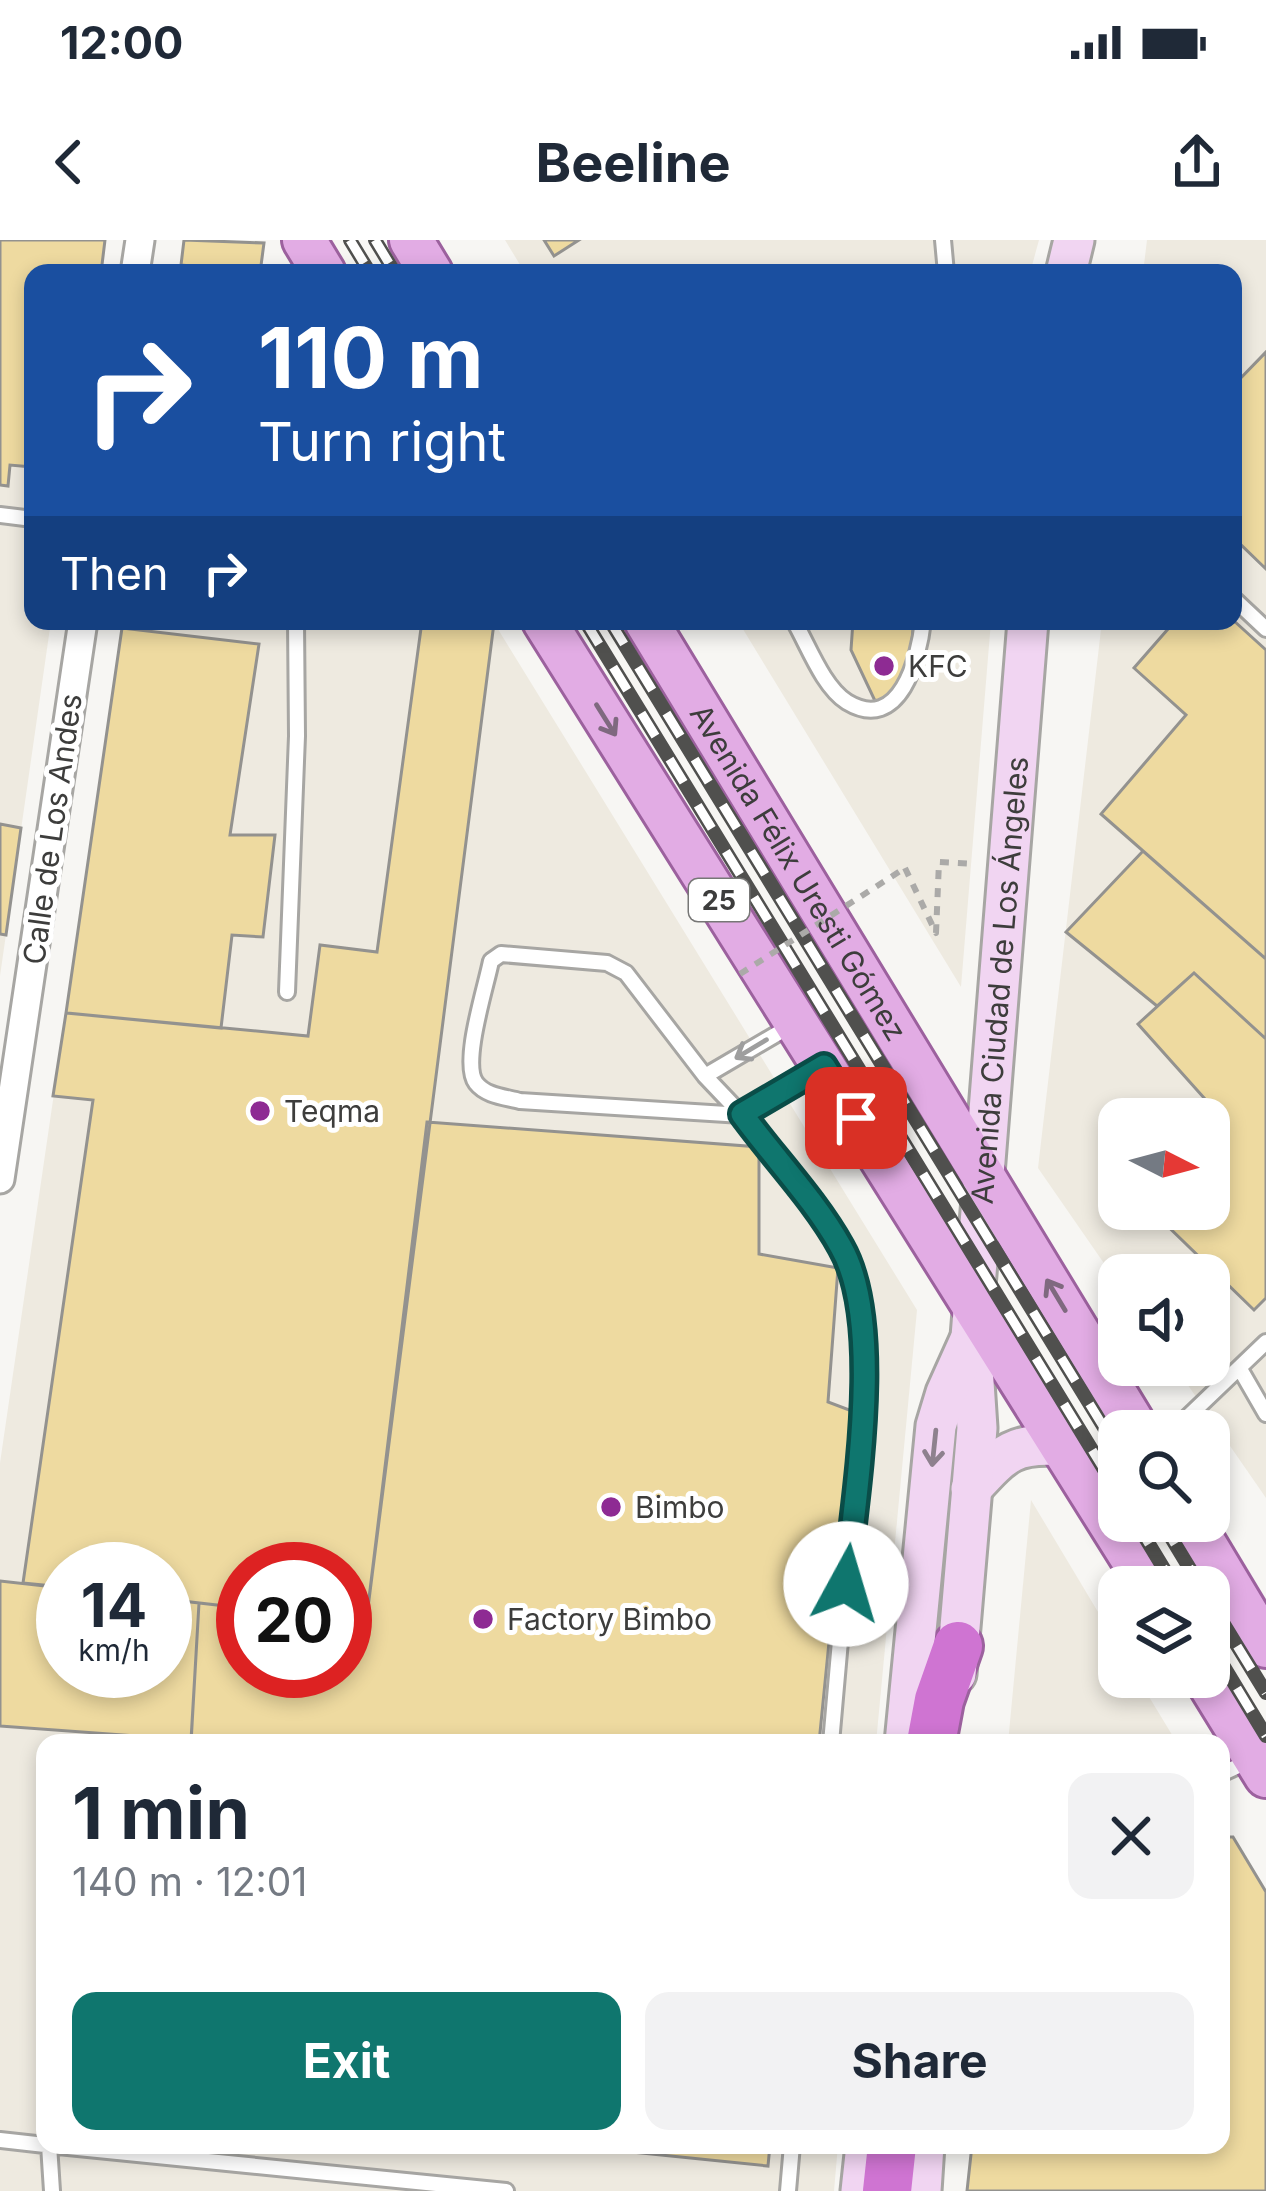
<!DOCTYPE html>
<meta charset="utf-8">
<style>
:root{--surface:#fff;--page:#f2f2f3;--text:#1f2937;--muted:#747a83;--accent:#0f766e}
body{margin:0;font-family:Inter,sans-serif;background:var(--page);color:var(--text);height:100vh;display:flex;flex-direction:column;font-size:45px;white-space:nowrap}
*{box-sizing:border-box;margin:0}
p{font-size:39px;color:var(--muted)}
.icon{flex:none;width:66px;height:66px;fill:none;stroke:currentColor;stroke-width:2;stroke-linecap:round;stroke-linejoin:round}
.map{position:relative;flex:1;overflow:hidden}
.sheet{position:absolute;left:36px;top:1494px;width:1194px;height:420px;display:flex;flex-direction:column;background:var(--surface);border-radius:24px;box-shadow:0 6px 18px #0003}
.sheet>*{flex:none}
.banner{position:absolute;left:24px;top:24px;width:1218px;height:366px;border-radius:24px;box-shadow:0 6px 18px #0003;background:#1a4fa0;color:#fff;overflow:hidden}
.needle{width:78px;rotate:96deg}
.buttons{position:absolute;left:1098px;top:858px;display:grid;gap:24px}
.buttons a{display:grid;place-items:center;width:132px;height:132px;border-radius:24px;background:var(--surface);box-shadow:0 6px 18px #0003;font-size:60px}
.speed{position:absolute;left:36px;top:1302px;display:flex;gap:24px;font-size:60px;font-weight:700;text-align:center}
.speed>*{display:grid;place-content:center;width:156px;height:156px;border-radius:50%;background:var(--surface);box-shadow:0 6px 18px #0003;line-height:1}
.speed small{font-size:30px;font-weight:400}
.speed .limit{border:18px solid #d22;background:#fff;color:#111}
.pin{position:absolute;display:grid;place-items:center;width:102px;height:102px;color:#fff;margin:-51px;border-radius:24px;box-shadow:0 6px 18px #0006}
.me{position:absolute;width:132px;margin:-66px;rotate:6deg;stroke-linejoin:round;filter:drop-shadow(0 0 9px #0008)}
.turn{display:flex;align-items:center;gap:42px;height:252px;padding:0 36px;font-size:54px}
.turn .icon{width:156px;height:156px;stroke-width:2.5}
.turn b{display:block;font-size:84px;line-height:102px}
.then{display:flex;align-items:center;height:114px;padding:0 36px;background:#0003;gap:24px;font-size:45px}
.round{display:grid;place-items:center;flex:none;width:126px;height:126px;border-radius:24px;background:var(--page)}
.overview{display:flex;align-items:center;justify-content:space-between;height:204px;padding:0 36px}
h1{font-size:72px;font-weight:700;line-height:90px}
.cta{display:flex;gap:24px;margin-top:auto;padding:24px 36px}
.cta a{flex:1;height:138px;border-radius:24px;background:var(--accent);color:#fff;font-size:48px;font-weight:700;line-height:138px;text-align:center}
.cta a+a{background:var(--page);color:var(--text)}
.status{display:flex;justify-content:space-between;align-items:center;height:84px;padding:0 60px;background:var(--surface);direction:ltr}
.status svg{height:33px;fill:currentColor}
header{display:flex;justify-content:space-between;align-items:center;height:156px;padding:0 36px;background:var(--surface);font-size:54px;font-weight:700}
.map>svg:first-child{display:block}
</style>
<div class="status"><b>12:00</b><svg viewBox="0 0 49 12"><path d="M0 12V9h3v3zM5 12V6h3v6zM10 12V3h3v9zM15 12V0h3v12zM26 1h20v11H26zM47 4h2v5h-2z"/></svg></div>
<header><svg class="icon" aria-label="back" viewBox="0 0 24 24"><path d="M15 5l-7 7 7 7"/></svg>Beeline<svg class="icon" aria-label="share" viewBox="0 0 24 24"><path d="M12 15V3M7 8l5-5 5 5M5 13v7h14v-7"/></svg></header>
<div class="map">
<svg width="1266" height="1951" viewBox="0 0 1266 1951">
<rect width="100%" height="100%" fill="#f7f6f3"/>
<path fill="#eeeae0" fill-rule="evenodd" d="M 0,0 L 105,0 L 101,33 L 33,33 L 33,381 L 51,381 L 0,736 Z
M 505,0 L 1039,0 L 1030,33 L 525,33 Z
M 1147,0 L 1266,0 L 1266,1258 L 1174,1125 L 1209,1125 L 1209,1035 L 1119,1035 L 1119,1045 L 1038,928 L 1102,381 L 1233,381 L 1233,33 L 1143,33 ZM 1119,879 L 1209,879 L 1209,969 L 1119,969 Z
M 123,381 L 493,381 L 917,1070 L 876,1503 L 45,1503 L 45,1905 L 838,1905 L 834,1951 L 0,1951 L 0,1223 ZM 63,1329 L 165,1329 L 165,1431 L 63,1431 ZM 243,1329 L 345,1329 L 345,1431 L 243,1431 Z
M 738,381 L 991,381 L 961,747 Z
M 1031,1260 L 1119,1407 L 1119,1437 L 1137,1437 L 1177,1503 L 1008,1503 Z"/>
<path fill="#eedaa0" stroke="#93928f" stroke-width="3" d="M 0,0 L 105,0 L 101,33 L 33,33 L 33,227 L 10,225 L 8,246 L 0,245 Z
M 184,0 L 264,3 L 260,33 L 181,25 Z
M 544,0 L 579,0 L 554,16 Z
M 1266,112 L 1266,329 L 1233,297 L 1233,146 Z
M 1233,380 L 1266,410 L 1266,719 L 1101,574 L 1186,475 L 1134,428 L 1175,381 Z
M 422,381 L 494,383 L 366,1383 L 345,1381 L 345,1329 L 243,1329 L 243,1368 L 165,1359 L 165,1329 L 63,1329 L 63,1347 L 23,1343 L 93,860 L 53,856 L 66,773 L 308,796 L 320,705 L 377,712 Z
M 853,381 L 914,381 L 908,441 L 876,463 L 851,410 Z
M 122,388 L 259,404 L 230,595 L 275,595 L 263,697 L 232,695 L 221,788 L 66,773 Z
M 0,584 L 21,588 L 6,695 L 0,694 Z
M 1143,611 L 1266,719 L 1266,799 L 1194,733 L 1157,766 L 1066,692 Z
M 1194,733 L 1266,799 L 1266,1058 L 1254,1070 L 1150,969 L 1209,969 L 1209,879 L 1187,879 L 1205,859 L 1138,784 Z
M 427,882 L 759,907 L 759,1014 L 838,1028 L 828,1162 L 852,1171 L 819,1503 L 191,1503 L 199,1363 L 243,1368 L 243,1431 L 345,1431 L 345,1381 L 366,1383 Z
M 0,1341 L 63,1348 L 63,1431 L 165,1431 L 165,1359 L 199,1363 L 191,1500 L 0,1486 Z
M 1221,1597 L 1233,1597 L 1266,1652 L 1266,1951 L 967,1951 L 972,1905 L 1221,1905 Z
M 563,1905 L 770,1905 L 768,1926 Z"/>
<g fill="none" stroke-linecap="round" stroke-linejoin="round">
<defs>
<path id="lane" d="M 943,0 L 946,33
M 0,275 L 33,279
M 1233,358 L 1266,389
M 794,381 C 808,405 823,447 847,462 C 900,494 919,418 923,381
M 287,752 L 297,496 L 296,381
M 820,829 L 742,875 L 520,861 C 505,857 486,856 476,843 C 461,823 486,747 491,721 L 501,714 L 607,723 L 626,733 L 705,836 L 742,875 L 842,1008 L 856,1045 L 865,1118 L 831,1503
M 705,836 L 792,785
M 1240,1129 L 1266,1174
M 1173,1191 L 1266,1102
M 1221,1534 L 1249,1521
M 0,1900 L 45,1905
M 48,1905 L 506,1951
M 49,1905 L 52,1951
M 788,1951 L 792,1905"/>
<path id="street" d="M 135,33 L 140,0
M 0,939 L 83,381"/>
<g id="secondary">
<path d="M 1066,33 L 1074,0"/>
<path d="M 971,1249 C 1004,1213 1013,1202 1063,1206"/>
<path id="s1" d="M 956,1434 L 977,1188 L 971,1097 L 1028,381"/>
<path d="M 905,1503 L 936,1186 L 946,1153 L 969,1102"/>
<path d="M 861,1951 L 866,1905"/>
<path d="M 921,1951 L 924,1905"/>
</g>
<g id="primary">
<path d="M 304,0 L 324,33"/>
<path d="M 411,0 L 431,33"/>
<path d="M 544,381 L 1150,1347"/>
<path id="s2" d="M 646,381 L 1138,1191"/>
<path d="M 1191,1281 L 1266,1406"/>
<path d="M 1205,1437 L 1266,1536"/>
</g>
<path id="highway" d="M 931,1503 L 939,1460 L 958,1406
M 887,1951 L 892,1905"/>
</defs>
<use href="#lane" stroke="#a7a6a3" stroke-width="20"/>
<use href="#street" stroke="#a7a6a3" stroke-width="33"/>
<use href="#secondary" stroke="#a7a6a3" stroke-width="45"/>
<use href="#primary" stroke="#9c619e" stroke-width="48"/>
<use href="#highway" stroke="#9c619e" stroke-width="54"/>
<path stroke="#abaaa8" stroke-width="6" stroke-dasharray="9 9" stroke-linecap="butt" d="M 905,628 L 936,693 L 939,622 L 974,624"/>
<use href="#lane" stroke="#fff" stroke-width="14"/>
<use href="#street" stroke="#fff" stroke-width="27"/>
<use href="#secondary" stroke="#f1d5f2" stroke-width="39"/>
<use href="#primary" stroke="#e2ace4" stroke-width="42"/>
<use href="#highway" stroke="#cf74d2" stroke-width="48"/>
<defs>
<path id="rail" d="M 350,0 L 370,33
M 375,0 L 395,33
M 585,381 L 1119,1254
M 610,381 L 1119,1212
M 1135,1281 L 1175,1347
M 1161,1281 L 1201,1347
M 1209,1360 L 1266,1453
M 1209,1402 L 1266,1496"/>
</defs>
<use href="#rail" stroke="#50504e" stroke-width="14"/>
<use href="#rail" stroke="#fff" stroke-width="9" stroke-dasharray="27" stroke-linecap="butt"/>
<path stroke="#abaaa8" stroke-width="6" stroke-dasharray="9 9" stroke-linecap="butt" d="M 740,734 L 905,628"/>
</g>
<defs><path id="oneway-shaft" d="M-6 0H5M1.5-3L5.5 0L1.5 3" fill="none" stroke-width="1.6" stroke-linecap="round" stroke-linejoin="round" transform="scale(3)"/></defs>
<g stroke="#7f697f">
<use href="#oneway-shaft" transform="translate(606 480) rotate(58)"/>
<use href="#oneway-shaft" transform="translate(1056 1055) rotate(-121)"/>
</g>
<use stroke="#9e9e9e" href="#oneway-shaft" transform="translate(751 809) rotate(149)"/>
<use stroke="#8e818e" href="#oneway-shaft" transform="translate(934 1208) rotate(96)"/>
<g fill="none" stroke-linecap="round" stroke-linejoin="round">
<defs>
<path id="route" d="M 846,1344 C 855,1255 885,1084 841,1007 C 815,960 774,918 742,874 L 824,826 L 856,878"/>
</defs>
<use href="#route" stroke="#0a4d48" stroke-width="30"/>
<use href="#route" stroke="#0f766e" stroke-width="21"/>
</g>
<g fill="#8e2b93" stroke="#fff" stroke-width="4.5">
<circle cx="884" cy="426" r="12"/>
<circle cx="260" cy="871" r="12"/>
<circle cx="611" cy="1267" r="12"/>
<circle cx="483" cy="1379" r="12"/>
</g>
<g text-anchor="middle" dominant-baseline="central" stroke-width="10" stroke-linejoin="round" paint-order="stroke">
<rect fill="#fff" stroke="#777776" stroke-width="3" x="689" y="639" width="60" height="42" rx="9"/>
<g font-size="27" font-weight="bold" fill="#3d3d3c">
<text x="719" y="660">25</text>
</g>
<g font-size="30" fill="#3d3d3c" stroke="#fff" text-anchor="start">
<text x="908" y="426">KFC</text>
<text x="284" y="871">Teqma</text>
<text x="635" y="1267">Bimbo</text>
<text x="507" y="1379">Factory Bimbo</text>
</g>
<g font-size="30" fill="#3d3d3c" stroke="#fff">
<text transform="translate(52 589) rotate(-82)">Calle de Los Andes</text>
<text stroke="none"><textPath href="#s2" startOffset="294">Avenida Félix Uresti Gómez</textPath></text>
<text stroke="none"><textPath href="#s1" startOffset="696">Avenida Ciudad de Los Ángeles</textPath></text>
</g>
</g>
</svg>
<div class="buttons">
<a><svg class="needle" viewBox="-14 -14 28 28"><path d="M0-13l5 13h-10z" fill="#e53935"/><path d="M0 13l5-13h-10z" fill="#747a83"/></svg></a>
<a><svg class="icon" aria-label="sound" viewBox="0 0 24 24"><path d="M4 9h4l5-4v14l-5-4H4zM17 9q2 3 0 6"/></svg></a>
<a><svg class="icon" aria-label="search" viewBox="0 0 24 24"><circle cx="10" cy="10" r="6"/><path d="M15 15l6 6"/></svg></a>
<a><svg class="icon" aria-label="layers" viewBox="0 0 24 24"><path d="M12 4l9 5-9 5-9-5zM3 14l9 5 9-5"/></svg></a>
</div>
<div class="speed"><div>14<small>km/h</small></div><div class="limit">20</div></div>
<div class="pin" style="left:856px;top:878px;background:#d93025"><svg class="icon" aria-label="arrive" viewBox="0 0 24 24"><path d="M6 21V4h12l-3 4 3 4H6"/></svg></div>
<svg class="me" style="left:846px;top:1344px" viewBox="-20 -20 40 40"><circle r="19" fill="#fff"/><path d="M0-13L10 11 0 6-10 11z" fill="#0f766e"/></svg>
<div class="banner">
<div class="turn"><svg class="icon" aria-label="right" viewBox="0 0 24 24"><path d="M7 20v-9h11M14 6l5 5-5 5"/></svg><div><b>110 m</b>Turn right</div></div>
<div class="then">Then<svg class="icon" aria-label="right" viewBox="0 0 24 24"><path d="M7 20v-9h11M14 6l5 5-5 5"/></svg></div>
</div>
<section class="sheet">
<div class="overview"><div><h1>1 min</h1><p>140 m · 12:01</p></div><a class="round"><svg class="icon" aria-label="close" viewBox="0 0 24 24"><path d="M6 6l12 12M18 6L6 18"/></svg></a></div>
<div class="cta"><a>Exit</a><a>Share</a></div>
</section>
</div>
